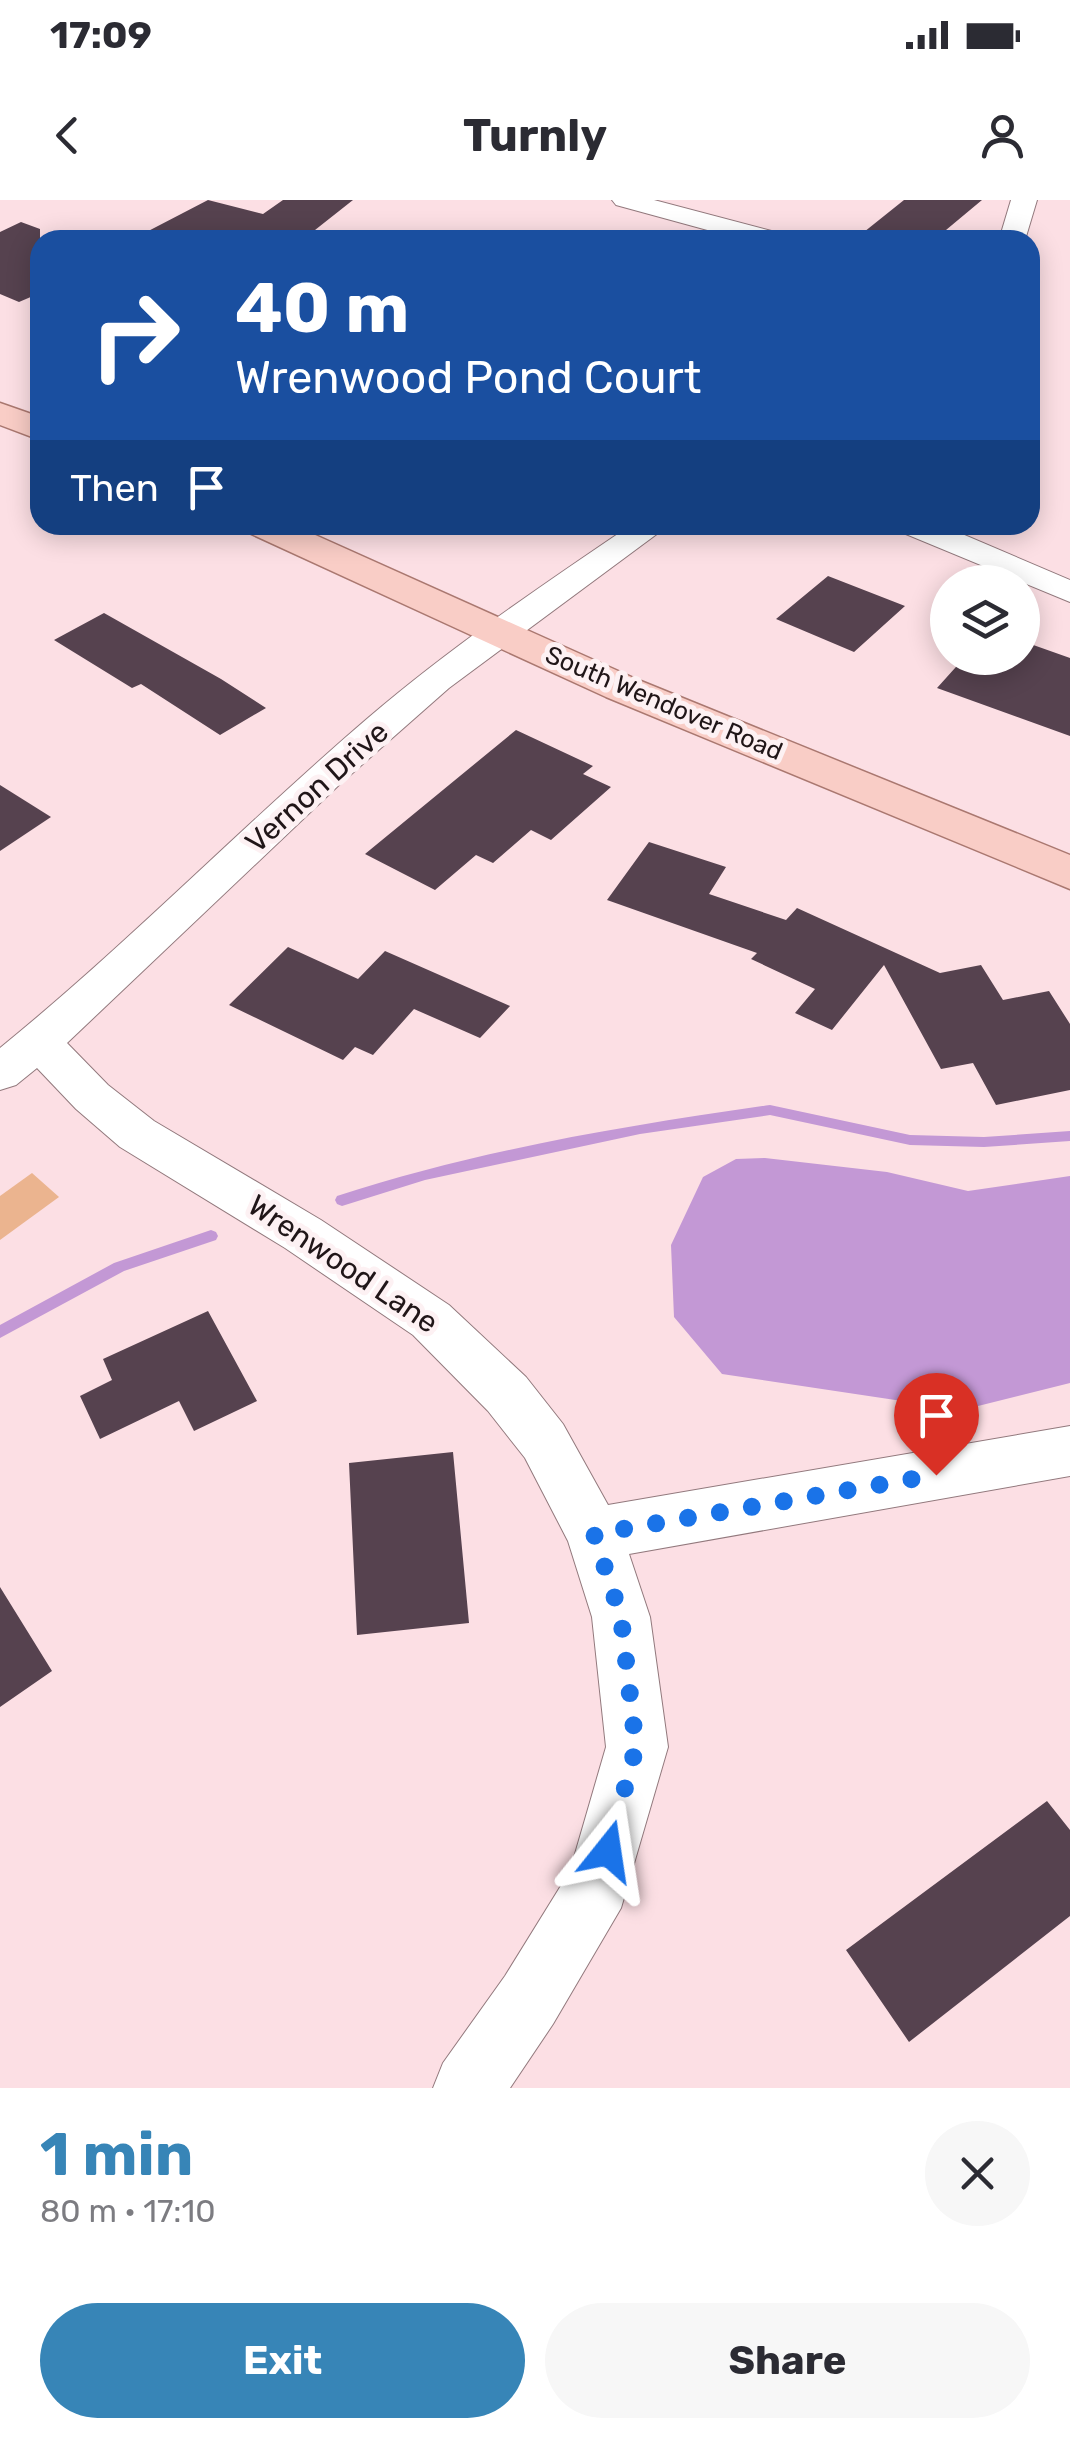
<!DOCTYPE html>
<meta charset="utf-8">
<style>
:root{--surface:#fff;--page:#f7f7f7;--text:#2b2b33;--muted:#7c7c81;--accent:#3785b7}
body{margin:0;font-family:Rubik,sans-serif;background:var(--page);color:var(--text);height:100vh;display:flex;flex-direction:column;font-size:38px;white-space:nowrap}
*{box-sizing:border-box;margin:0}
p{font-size:32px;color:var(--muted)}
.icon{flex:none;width:55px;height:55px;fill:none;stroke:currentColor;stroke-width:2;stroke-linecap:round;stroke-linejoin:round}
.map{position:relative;height:1888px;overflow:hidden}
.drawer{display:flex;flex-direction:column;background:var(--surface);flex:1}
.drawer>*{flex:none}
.banner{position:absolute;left:30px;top:30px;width:1010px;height:305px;border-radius:30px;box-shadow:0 5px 25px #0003;background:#1a4fa0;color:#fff;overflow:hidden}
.controls{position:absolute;left:930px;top:365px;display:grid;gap:20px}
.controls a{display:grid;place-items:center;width:110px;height:110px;border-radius:50%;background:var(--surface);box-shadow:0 5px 25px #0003;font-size:50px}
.pin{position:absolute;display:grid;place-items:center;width:85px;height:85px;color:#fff;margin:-102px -42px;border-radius:50% 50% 50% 0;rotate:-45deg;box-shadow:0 0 10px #0007}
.pin .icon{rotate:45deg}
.me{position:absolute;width:110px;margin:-55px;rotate:15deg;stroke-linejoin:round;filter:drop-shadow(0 0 8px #0008)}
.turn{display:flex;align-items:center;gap:35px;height:210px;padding:0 40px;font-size:45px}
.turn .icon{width:130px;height:130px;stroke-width:2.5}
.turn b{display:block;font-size:70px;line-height:85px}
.then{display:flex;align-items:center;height:95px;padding:0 40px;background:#0003;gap:20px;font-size:38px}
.round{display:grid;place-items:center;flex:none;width:105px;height:105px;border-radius:52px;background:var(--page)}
.headline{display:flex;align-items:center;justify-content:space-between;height:170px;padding:0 40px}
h1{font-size:60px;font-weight:700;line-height:75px;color:var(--accent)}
.primary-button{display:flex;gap:20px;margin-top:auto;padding:20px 40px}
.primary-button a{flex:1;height:115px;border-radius:60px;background:var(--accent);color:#fff;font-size:40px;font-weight:700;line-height:115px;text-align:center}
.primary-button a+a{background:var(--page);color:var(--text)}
.status{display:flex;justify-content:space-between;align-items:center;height:70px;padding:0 50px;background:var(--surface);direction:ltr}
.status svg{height:28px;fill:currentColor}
header{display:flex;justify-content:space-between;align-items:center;height:130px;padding:0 40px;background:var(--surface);font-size:45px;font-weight:700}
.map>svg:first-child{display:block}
</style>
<div class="status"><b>17:09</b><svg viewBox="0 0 49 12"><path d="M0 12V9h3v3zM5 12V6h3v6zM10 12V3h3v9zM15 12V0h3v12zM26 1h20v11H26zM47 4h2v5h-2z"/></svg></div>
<header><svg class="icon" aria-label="back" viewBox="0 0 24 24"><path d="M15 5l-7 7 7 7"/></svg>Turnly<svg class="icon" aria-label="person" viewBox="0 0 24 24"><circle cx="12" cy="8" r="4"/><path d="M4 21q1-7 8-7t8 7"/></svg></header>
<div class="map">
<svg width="1070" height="1888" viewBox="0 0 1070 1888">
<rect width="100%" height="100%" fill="#fcdfe4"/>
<path fill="#ebb48f" d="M 32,973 L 59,997 L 0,1040 L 0,996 Z"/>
<path fill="#c398d5" d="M 765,958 L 887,972 L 968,991 L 1070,976 L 1070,1183 L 962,1210 L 722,1174 L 674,1117 L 671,1045 L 703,977 L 736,959 Z"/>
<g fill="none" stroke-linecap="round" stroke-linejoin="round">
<path fill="#c398d5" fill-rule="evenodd" d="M 770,905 L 910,935 L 984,937 L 1070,931 L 1070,941 L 984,947 L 910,945 L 770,915 L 640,934 L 425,980 L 342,1006 L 337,1004 L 335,1000 L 337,996 C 478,950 624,926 770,905 Z
M 211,1030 L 216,1032 L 218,1036 L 216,1040 L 124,1071 L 0,1138 L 0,1125 L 114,1063 Z"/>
</g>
<path fill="#56424f" d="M 208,0 L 263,14 L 283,0 L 353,0 L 315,30 L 315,40 L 131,40 Z
M 904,0 L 982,0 L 934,40 L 854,40 Z
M 21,22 L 40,29 L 40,93 L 19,102 L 0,94 L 0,32 Z
M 828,376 L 905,406 L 854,452 L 776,419 Z
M 104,413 L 221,479 L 266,508 L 220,535 L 141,484 L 132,488 L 54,440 Z
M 1022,441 L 1070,458 L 1070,536 L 937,488 L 964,458 L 1022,458 Z
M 516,530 L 593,566 L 583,574 L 611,587 L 551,640 L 531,630 L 493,663 L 476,655 L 435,690 L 365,654 Z
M 0,585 L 51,617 L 0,651 Z
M 649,642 L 726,667 L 709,694 L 786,720 L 797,708 L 940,773 L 981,765 L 1003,800 L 1049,791 L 1070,824 L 1070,890 L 996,905 L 973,863 L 941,869 L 884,765 L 832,830 L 795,813 L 815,789 L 751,759 L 757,753 L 607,700 Z
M 288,747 L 358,779 L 385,751 L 510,806 L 480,838 L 414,809 L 373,855 L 355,847 L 343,860 L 229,805 Z
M 208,1111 L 257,1201 L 194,1231 L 179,1201 L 100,1239 L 80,1196 L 112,1180 L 103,1159 Z
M 453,1252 L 469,1423 L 357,1435 L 349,1263 Z
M 0,1387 L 52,1471 L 0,1507 Z
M 1047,1601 L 1070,1630 L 1070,1716 L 909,1842 L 846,1750 Z"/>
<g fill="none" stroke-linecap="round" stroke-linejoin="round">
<defs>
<path id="minor" d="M 612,0 L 654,0 L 783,34 L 787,40 L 744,40 L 616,5 Z
M 1011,0 L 1037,0 L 1025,40 L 999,40 Z
M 631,325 L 669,325 L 449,488 L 339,585 L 67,843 L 108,885 L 154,921 L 321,1020 L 449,1105 L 526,1177 L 563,1224 L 608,1305 L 1070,1226 L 1070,1276 L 629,1354 L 650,1417 L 668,1547 L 621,1708 L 553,1824 L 510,1888 L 433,1888 L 443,1863 L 505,1776 L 570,1671 L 606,1547 L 592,1417 L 568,1341 L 525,1258 L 488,1211 L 413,1135 L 285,1048 L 120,947 L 76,909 L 37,868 L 16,885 L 0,890 L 0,848 C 128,744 243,625 368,518 C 451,447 541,386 631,325 Z
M 897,325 L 941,325 L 1070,380 L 1070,402 L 901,332 Z"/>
<path id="major" d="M 0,203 L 40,217 L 40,240 L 0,225 Z
M 243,325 L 293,325 L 636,479 L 1070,655 L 1070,689 L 606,497 L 249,333 Z"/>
</defs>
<use href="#minor" stroke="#92797d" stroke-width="2"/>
<use href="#major" stroke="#aa7870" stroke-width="3"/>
<use href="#minor" fill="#fff" fill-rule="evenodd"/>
<use href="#major" fill="#f9cdc6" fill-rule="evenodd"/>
</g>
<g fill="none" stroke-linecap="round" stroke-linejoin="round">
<path stroke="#1a73e8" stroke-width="18" stroke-dasharray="0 32.4" d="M 608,1651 L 636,1547 L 621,1417 L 594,1334 L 936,1275"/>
</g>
<g text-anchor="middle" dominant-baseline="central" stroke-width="10" stroke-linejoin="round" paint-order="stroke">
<g font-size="25" fill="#201618" stroke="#fdf1f3">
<text transform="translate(664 503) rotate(23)">South Wendover Road</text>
</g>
<g font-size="30" fill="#201618" stroke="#fdf1f3">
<text transform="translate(317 587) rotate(-42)">Vernon Drive</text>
<text transform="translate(343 1064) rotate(34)">Wrenwood Lane</text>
</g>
</g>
</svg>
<div class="controls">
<a><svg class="icon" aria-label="layers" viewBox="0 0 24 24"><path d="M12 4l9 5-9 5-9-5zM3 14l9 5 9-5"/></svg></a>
</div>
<div class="pin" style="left:936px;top:1275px;background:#d93025"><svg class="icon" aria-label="arrive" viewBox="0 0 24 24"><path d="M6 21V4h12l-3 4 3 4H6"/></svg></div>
<svg class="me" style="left:608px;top:1651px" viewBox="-20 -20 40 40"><path d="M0-17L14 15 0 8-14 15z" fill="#1a73e8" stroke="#fff" stroke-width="4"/></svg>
<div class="banner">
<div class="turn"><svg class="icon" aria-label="right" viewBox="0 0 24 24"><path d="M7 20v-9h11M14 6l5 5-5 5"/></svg><div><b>40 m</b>Wrenwood Pond Court</div></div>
<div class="then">Then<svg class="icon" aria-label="arrive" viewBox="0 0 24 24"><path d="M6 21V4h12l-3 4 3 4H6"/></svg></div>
</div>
</div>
<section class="drawer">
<div class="headline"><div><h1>1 min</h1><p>80 m · 17:10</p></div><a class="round"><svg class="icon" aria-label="close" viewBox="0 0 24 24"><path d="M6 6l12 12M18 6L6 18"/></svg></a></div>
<div class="primary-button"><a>Exit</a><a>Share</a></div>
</section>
